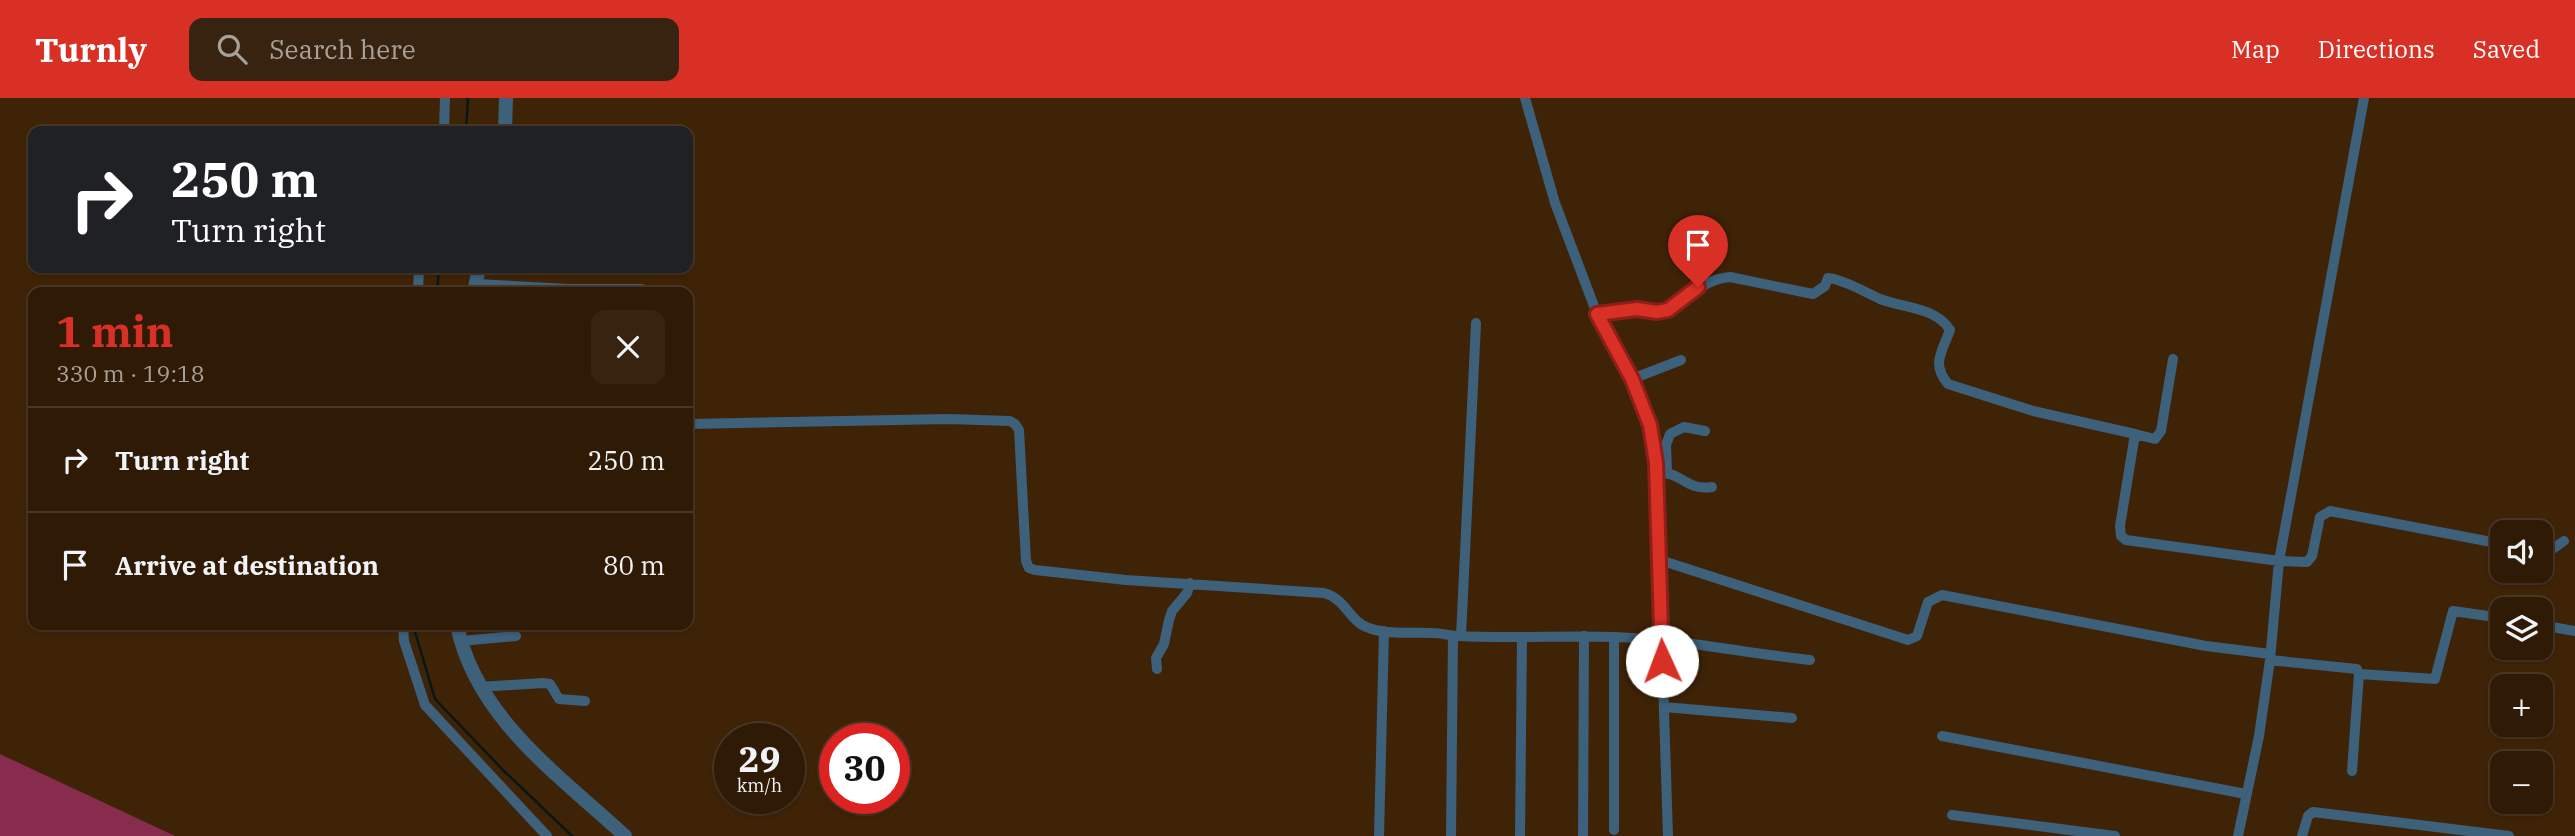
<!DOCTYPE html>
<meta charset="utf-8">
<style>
:root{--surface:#2f1a05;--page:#37230f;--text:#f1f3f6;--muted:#a7a19a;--line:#4a3827;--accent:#d93025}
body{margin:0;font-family:"IBM Plex Serif",serif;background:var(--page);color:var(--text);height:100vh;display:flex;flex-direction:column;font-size:26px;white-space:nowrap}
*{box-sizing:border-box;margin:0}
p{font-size:23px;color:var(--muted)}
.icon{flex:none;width:38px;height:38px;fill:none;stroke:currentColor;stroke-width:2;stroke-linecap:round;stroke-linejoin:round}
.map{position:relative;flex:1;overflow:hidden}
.side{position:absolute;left:28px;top:189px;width:665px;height:343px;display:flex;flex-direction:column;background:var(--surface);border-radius:14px;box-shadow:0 2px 5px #0004,0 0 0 2px var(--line)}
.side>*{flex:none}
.hud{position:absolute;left:28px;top:28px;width:665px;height:147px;border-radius:14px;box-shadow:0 2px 5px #0004,0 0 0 2px var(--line);background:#202124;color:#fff;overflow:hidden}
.tools{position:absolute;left:2490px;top:422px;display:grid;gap:14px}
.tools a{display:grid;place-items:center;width:63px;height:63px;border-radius:14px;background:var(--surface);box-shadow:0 2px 5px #0004,0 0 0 2px var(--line);font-size:35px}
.speed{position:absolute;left:714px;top:625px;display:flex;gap:14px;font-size:35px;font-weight:700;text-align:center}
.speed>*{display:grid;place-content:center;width:91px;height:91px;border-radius:50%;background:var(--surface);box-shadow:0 2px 5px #0004,0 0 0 2px var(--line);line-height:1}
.speed small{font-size:18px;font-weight:400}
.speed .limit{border:10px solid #d22;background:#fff;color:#111}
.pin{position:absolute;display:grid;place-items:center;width:60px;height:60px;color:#fff;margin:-72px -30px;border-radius:50% 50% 50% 0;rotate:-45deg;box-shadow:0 0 7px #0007}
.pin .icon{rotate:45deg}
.me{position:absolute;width:77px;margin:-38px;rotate:358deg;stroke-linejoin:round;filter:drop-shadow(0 0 5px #0008)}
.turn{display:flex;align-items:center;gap:24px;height:147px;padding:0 28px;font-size:32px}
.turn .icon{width:91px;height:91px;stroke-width:2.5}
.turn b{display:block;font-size:49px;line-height:60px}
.round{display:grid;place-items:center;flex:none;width:74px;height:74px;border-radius:14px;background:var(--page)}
.head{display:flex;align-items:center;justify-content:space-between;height:119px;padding:0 28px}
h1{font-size:42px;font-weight:700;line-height:52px;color:var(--accent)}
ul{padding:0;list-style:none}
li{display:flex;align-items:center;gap:21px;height:105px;padding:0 28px;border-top:2px solid var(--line)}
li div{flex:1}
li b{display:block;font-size:26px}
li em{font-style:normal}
header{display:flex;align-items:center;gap:42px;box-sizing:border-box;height:98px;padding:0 35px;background:var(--accent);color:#fff}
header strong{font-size:33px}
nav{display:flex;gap:38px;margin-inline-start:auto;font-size:24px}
.search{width:490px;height:63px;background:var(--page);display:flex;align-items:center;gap:18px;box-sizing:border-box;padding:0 24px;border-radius:14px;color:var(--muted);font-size:26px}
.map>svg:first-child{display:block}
</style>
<header>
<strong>Turnly</strong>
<div class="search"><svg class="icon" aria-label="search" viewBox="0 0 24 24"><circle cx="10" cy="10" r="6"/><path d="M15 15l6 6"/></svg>Search here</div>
<nav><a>Map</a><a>Directions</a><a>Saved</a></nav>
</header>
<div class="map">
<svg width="2575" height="738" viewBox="0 0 2575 738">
<rect width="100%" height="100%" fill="#3f2307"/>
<path fill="#882c4d" d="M 0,656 L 175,738 L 0,738 Z"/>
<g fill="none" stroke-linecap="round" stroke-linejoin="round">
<path stroke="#061815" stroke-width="2.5" d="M 466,33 L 468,0
M 437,194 L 439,170
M 413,527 L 435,601 L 503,672 L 572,738"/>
<path stroke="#3d607b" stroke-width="10" d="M 1525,0 L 1555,105 L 1597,216 L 1632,281 L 1650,327 L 1656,365 L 1668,738
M 444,33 L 445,0
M 476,186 L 568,191 L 642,191
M 418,194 L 419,170
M 1597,216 C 1610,215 1623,211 1636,211 C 1647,210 1656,216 1668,211 C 1693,201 1699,182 1730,179 L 1813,196 L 1825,188 L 1828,180 L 1834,181 C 1850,185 1865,194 1880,201 C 1903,210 1936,209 1950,232 C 1942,254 1931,266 1948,286 L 2033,313 L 2135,336 L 2120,428 L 2121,438 L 2126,442 L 2279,463 L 2307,464 L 2312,458 L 2320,419 L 2330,413 L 2502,446
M 1632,281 L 1681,262
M 688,326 L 948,321 L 1010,323 L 1015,326 L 1019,332 L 1026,463 L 1029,470 L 1035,472 L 1126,482 L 1324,495 C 1345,500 1350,524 1369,530 C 1388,537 1413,534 1433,535 C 1442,535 1451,538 1459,538 C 1511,541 1563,537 1614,539 C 1680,541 1745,555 1810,562
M 2135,336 L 2155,341 L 2161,333 L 2173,261
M 1663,375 C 1681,375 1687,393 1712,389
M 1667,375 L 1666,347 L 1670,336 L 1684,329 L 1705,333
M 2541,454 L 2551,452 L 2564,443
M 1660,462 L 1908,542 L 1917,538 L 1928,504 L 1942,497 L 2206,548 L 2270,556
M 403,527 L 404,543 L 425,607 L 547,738
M 2541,527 L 2575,533
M 1461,538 L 1476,225
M 461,543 L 516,538
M 2270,562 L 2357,571 L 2359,576 L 2435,581 L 2453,513 L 2502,520
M 1157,571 L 1156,560 L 1164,546 L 1169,522 L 1172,513 L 1187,495 L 1190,485
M 479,589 L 543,585 L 550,586 L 559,601 L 585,603
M 1664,609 L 1792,620
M 1942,638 L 2246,696
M 2352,673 L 2359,576
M 1952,717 L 2115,738
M 1614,732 L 1614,539
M 1379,738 L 1384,533
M 1451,738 L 1453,538
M 1520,738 L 1522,539
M 1583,738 L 1584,538
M 2238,738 L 2259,638 L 2270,562 L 2279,463 L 2364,0
M 2302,738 L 2308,718 L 2313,714 L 2509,738"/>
<path stroke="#3d607b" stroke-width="14" d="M 505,33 L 506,0
M 474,194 L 479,170
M 457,527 C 476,620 559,677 625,738"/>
</g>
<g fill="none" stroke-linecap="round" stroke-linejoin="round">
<defs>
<path id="route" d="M 1662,563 L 1656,365 L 1650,327 L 1632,281 L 1597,216 L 1637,211 L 1657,214 L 1668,212 L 1698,189"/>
</defs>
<use href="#route" stroke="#8d1f18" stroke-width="18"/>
<use href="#route" stroke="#d93025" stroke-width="12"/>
</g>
</svg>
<div class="tools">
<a><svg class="icon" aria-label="sound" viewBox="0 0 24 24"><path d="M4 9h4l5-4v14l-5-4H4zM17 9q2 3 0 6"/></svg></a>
<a><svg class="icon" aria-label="layers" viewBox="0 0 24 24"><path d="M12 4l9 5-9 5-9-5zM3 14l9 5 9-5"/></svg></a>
<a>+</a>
<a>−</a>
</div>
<div class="speed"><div>29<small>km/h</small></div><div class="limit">30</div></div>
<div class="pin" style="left:1698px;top:189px;background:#d93025"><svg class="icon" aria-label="arrive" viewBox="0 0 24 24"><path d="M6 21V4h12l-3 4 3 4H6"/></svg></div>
<svg class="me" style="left:1662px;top:563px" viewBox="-20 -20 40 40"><circle r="19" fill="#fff"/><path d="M0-13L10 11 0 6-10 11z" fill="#d93025"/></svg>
<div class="hud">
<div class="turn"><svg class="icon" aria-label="right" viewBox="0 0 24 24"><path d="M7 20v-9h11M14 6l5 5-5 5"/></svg><div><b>250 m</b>Turn right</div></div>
</div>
<section class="side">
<div class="head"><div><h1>1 min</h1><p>330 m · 19:18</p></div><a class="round"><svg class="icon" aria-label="close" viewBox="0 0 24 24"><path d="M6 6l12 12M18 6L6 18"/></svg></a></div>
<ul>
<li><svg class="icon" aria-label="right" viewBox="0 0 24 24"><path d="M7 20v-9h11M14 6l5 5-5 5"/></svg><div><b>Turn right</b></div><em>250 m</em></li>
<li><svg class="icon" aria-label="arrive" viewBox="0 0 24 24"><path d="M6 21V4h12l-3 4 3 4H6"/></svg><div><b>Arrive at destination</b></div><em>80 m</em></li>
</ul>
</section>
</div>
